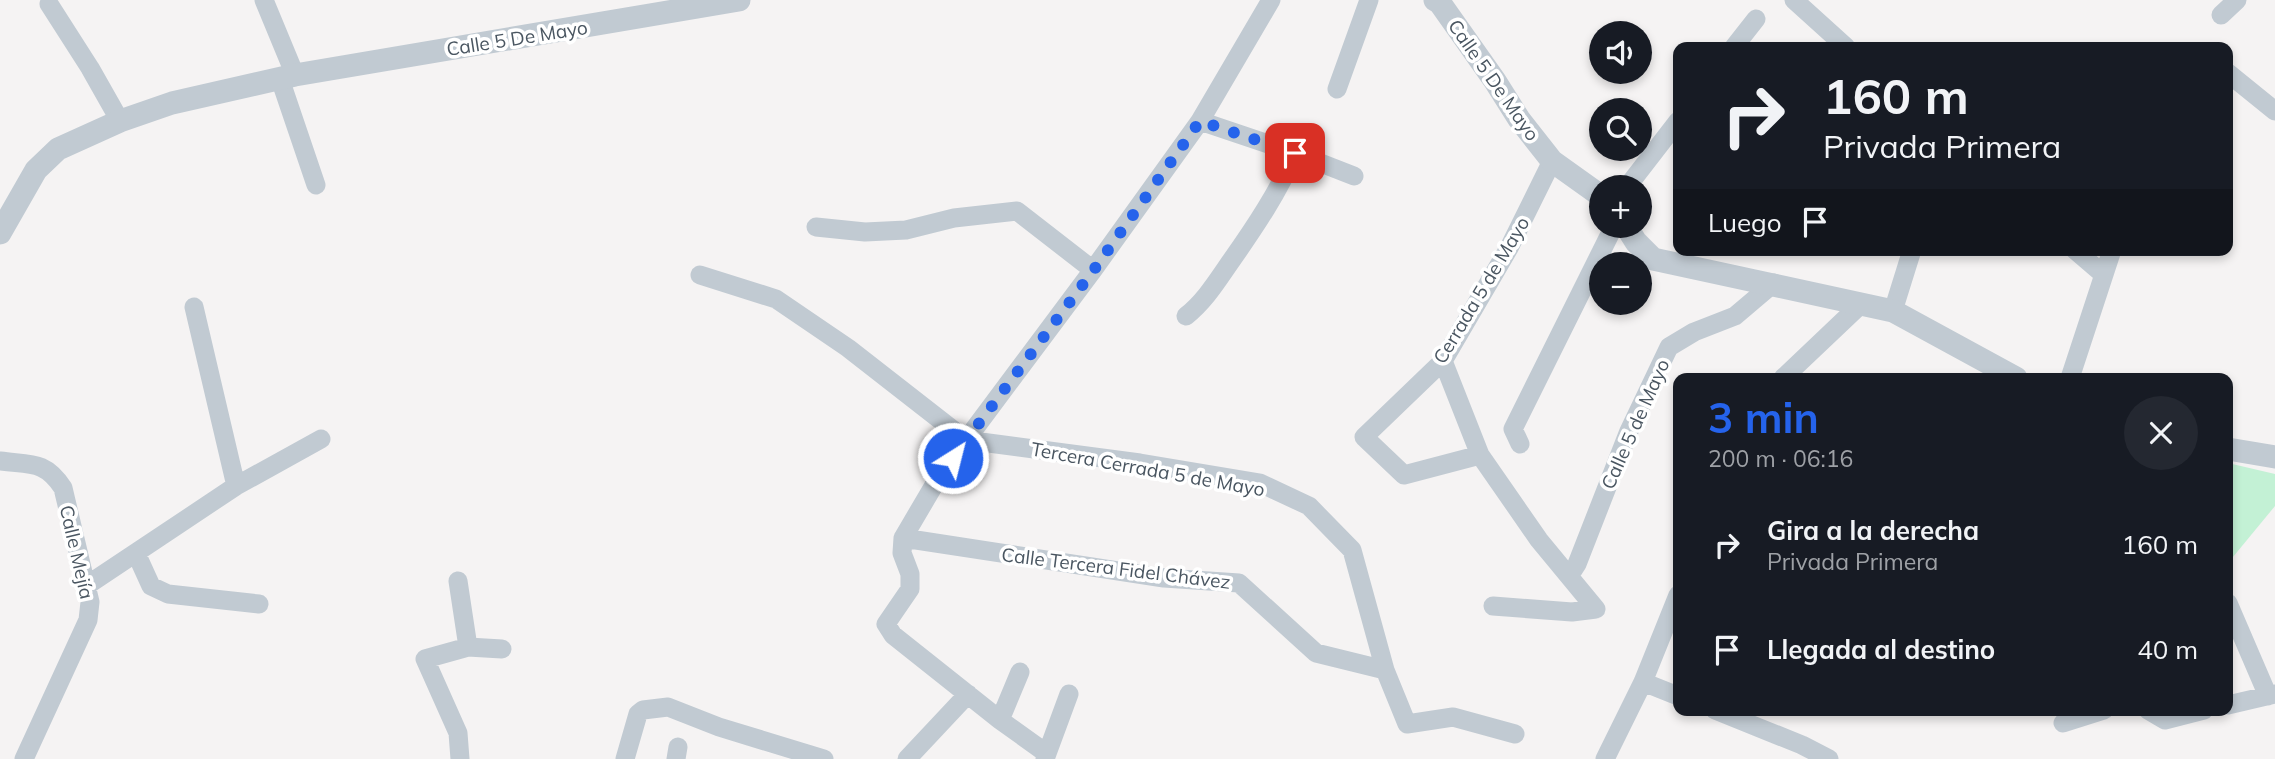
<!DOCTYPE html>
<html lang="es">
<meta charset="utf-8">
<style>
:root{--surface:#171b24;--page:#242831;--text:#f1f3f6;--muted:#9ea1a6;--accent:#2563eb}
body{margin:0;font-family:Mulish,sans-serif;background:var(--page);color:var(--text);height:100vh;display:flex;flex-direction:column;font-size:26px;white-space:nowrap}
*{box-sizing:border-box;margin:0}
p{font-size:23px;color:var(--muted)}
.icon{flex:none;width:38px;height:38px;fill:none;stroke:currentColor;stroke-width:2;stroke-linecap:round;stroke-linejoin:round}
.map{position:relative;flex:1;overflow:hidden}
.sheet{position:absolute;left:1673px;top:373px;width:560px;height:343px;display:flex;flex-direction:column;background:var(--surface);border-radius:14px;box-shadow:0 4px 10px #0003}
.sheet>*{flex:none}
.guide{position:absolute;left:1673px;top:42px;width:560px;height:214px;border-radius:14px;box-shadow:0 4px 10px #0003;background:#171b24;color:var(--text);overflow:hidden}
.tools{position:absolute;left:1589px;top:21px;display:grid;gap:14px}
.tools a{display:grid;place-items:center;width:63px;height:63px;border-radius:50%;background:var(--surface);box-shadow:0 4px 10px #0003;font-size:35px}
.pin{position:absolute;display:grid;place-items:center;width:60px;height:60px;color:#fff;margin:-30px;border-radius:14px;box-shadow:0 4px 10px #0006}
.me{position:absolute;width:77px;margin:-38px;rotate:36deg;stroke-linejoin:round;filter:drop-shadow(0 0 5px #0008)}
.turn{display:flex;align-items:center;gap:24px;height:147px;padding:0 35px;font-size:32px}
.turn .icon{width:91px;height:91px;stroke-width:2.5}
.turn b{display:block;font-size:49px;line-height:60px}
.then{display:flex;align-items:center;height:66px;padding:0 35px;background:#0003;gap:14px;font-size:26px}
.round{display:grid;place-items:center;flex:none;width:74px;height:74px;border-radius:37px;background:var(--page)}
.overview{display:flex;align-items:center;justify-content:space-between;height:119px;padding:0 35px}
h1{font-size:42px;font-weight:700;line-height:52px;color:var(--accent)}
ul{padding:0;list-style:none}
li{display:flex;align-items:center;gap:21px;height:105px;padding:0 35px}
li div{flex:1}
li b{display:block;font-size:26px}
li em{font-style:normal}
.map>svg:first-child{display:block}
</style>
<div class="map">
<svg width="2275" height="759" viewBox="0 0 2275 759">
<rect width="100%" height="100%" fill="#f5f3f3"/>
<path fill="#c3f1d5" d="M 2228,463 L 2275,474 L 2275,506 L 2228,563 Z"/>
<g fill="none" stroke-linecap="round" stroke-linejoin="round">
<path stroke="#c1cad2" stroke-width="19" d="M 264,0 L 295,75
M 1794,0 L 1846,47
M 49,4 L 90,68 L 120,121
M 2221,15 L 2237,0
M 1734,47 L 1756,19
M 2228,73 L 2275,111
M 280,79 L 316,185
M 1337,89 L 1369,0
M 1200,121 L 1295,153 L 1354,176
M 1627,187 L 1678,121
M 816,227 L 865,232 L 906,230 L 954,218 L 1017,211 L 1093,270
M 2075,250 L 2103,274
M 700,275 L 776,299 L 848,348 L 966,440 L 1140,463 L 1260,483 L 1309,506 L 1352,550 L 1385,670 L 1407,724 L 1453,717 L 1515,734
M 194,307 L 236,486
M 1893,311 L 1912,250
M 1186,316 C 1205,301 1217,281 1231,261 C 1255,227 1279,191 1295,153
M 1443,361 L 1480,455 L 1539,540 L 1596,609
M 1783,378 L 1860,305
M 2070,378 L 2112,250
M 1520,444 L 1513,429 L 1614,226
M 1480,455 L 1404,475 L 1364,437 L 1443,361 L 1509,248 L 1552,161
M 0,461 C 30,465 45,460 63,488 L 90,602 L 88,620 L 24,759
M 903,538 L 1164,578 L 1239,583 L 1316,653 L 1385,670
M 136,553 L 151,586 L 168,594 L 259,604
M 1570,575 L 1577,564 L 1629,431 L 1669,347 L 1694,332 L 1735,316 L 1774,283
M 458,581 L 468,647
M 86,586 L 236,486 L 321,439
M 2228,603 L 2268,696
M 1493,606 L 1572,612 L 1596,609
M 1643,682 L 1678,696
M 2228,705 L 2275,694
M 1715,710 L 1802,745 L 1829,759
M 2148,710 L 2165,720 L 2204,710
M 1000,720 L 1020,672
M 2063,723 L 2104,710
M 1046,753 L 1000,720 L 893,635 L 886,624 L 910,589 L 910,574 L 902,553 L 903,538 L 940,475 L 1093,270 L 1200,121 L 1271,0
M 460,759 L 458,733 L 425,659 L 468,647 L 502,649
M 625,759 L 638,714 L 643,710 L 668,707 L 719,727 L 824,759
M 676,759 L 678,747
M 907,759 L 968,694
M 1045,759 L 1069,694
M 1605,759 L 1643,682 L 1678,595"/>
<path stroke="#c1cad2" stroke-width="23" d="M 1435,0 L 1440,3 L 1495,81 L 1519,119 L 1552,161 L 1601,196
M 1626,226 L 1636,242 L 1653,259 L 1893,311 L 2016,378
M 0,233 L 36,170 L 58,149 L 120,121 L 172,103 L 295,75 L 739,0
M 2228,449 L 2275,457"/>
</g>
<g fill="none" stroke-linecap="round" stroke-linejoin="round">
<path stroke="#2563eb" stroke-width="12" stroke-dasharray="0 21.6" d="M 953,458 L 1093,271 L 1200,121 L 1295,153"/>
</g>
<g text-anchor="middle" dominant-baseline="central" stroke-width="7" stroke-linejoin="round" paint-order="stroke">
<g font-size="19" fill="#4a5661" stroke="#fff">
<text transform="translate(517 38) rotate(-9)">Calle 5 De Mayo</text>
<text transform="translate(1494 80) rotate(55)">Calle 5 De Mayo</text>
<text transform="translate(1481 290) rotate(-59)">Cerrada 5 de Mayo</text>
<text transform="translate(1635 424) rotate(-66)">Calle 5 de Mayo</text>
<text transform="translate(1148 469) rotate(10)">Tercera Cerrada 5 de Mayo</text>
<text transform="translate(77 552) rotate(77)">Calle Mejía</text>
<text transform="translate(1116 568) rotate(7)">Calle Tercera Fidel Chávez</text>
</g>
</g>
</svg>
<div class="tools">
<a><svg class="icon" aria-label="sound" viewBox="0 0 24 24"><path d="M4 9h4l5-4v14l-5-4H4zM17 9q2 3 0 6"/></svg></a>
<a><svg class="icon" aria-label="search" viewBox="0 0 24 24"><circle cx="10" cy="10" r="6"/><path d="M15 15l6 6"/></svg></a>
<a>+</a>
<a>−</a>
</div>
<div class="pin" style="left:1295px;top:153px;background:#d93025"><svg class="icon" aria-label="arrive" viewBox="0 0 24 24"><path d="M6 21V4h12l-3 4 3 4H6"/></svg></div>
<svg class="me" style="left:953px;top:458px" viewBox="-20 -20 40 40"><circle r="17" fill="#2563eb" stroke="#fff" stroke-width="3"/><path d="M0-11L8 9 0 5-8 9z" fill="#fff"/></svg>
<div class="guide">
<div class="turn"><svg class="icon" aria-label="right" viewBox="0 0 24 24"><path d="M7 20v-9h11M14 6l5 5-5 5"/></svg><div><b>160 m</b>Privada Primera</div></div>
<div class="then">Luego<svg class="icon" aria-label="arrive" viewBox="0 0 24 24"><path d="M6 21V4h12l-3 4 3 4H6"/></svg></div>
</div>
<section class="sheet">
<div class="overview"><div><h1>3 min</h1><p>200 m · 06:16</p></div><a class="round"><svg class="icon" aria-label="close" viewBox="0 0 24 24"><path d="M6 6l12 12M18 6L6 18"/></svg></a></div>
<ul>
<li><svg class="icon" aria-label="right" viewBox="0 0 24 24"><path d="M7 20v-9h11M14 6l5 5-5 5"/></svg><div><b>Gira a la derecha</b><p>Privada Primera</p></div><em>160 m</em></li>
<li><svg class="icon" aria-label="arrive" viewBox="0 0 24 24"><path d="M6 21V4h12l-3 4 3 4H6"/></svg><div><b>Llegada al destino</b></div><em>40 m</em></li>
</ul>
</section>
</div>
